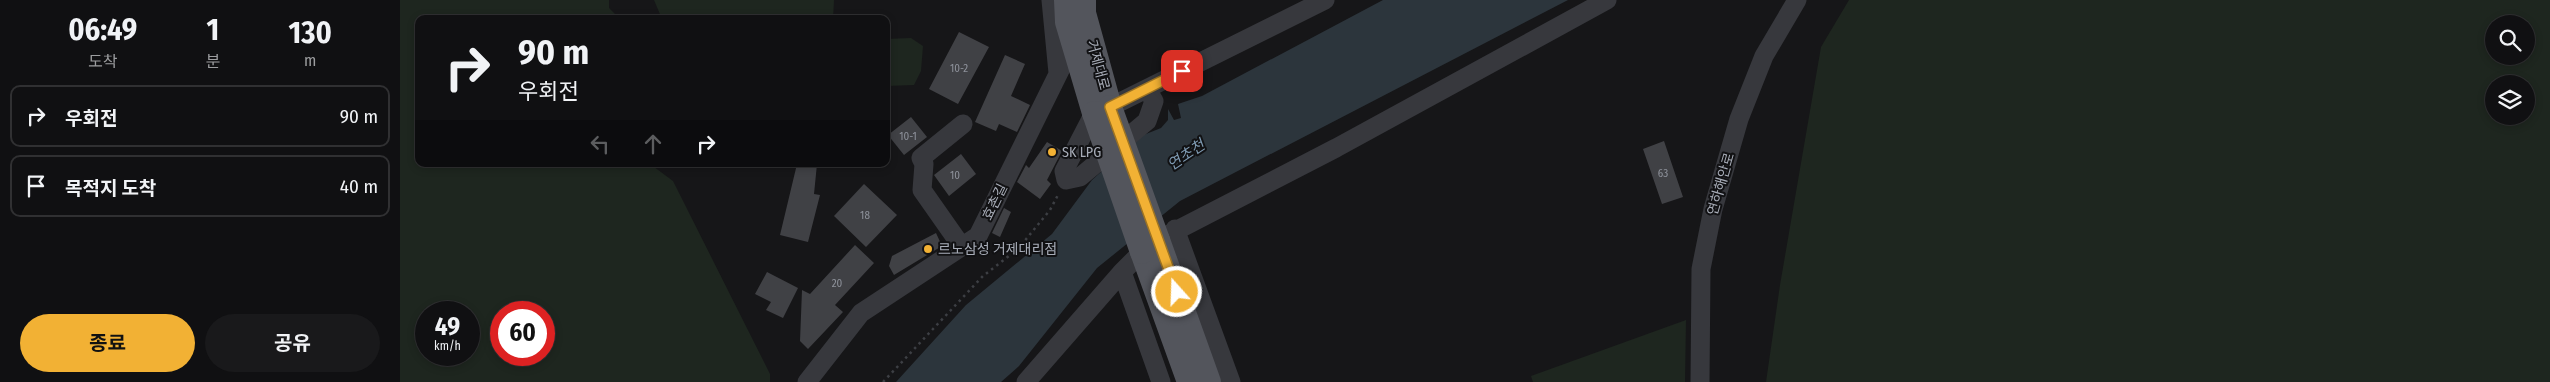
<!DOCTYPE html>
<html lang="ko">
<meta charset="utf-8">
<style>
:root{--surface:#101012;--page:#19191b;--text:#f1f3f6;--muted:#9c9d9f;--line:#303032;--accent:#f2b134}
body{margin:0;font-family:"Fira Sans Condensed","Noto Sans KR",sans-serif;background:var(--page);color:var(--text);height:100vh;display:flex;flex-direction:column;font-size:19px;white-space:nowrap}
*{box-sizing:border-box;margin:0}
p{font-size:16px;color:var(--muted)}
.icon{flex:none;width:28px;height:28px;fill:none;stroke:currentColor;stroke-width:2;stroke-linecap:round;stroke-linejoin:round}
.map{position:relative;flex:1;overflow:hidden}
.details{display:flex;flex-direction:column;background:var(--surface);width:400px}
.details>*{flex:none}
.banner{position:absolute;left:15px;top:15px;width:475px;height:152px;border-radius:10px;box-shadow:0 2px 8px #0003,0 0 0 1px var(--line);background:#101012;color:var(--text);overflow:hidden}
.buttons{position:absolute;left:2085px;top:15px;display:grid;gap:10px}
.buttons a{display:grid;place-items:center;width:50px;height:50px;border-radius:50%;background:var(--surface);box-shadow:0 2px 8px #0003,0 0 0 1px var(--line);font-size:25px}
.speed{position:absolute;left:15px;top:301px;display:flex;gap:10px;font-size:25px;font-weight:700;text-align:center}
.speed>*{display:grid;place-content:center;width:65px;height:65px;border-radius:50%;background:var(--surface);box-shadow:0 2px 8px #0003,0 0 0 1px var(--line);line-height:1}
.speed small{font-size:12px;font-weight:400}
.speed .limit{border:8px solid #d22;background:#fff;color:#111}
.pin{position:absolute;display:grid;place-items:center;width:42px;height:42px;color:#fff;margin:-21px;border-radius:10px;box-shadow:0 2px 8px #0006}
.me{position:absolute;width:55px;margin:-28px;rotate:340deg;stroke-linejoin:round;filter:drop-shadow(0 0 4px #0008)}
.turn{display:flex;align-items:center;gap:18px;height:105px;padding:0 20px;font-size:22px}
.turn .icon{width:65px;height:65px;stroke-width:2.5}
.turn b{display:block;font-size:35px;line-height:42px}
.lanes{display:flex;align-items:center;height:48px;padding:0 20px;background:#0003;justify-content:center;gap:25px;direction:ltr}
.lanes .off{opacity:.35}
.eta{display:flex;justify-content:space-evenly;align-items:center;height:85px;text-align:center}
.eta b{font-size:30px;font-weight:700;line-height:35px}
.button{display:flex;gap:10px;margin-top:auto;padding:10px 20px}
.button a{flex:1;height:58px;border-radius:30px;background:var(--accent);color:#111;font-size:20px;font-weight:700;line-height:58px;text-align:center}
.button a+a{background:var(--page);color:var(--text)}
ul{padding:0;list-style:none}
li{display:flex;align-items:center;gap:15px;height:62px;margin:0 10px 8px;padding:0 10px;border:2px solid var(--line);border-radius:10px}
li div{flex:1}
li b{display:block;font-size:19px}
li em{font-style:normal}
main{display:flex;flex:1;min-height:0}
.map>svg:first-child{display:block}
</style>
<main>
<section class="details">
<div class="eta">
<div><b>06:49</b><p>도착</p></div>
<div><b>1</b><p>분</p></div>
<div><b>130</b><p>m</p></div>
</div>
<ul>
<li><svg class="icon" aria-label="right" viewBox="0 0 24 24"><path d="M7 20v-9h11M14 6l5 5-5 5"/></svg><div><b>우회전</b></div><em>90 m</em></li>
<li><svg class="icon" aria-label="arrive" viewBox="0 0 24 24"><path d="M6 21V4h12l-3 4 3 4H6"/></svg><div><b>목적지 도착</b></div><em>40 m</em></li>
</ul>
<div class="button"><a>종료</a><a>공유</a></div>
</section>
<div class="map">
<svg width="2150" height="382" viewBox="0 0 2150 382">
<rect width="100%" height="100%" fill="#161618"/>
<path fill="#1e261f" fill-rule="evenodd" d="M 0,0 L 209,0 L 209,8 L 220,19 L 19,19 L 19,164 L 250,164 L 273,181 L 370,374 L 370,382 L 0,382 ZM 26,312 L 69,312 L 69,355 L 26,355 ZM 101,312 L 144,312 L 144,355 L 101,355 Z
M 254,0 L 434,0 L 433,19 L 262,19 Z
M 1449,0 L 2150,0 L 2150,382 L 1366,382 L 1380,285 L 1421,47 ZM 2094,24 L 2126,24 L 2126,56 L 2094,56 ZM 2094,84 L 2126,84 L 2126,116 L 2094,116 Z
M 511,38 L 523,46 L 521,71 L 514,85 L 486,86 L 486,39 Z
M 1286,320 L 1285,382 L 1133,382 L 1131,376 Z"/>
<path fill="#2c353c" d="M 983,0 L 1168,0 L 780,201 L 697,268 L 619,366 L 601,382 L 496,382 L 566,305 L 652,234 L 692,180 L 741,136 L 761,128 L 768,120 L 768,109 L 774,120 L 781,118 L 778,104 L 802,96 Z"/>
<path fill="#404145" d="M 559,32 L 589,47 L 558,104 L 529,89 Z
M 605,55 L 625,64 L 611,96 L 630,105 L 617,132 L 599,124 L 596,131 L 575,122 Z
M 511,117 L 527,137 L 504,155 L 488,135 Z
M 1264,141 L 1283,197 L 1262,204 L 1243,149 Z
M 647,142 L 662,151 L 647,180 L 651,184 L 640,199 L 617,182 L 626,165 L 629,168 Z
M 561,154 L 576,174 L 549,196 L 534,175 Z
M 397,164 L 417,164 L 414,194 L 420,195 L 408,242 L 380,235 Z
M 464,184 L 497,215 L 466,247 L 434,216 Z
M 604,208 L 611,212 L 600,237 L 592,233 Z
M 536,233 L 542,246 L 494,275 L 489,266 L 492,256 Z
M 455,245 L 474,263 L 435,305 L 443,312 L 408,349 L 400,341 L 402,290 L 410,294 Z
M 367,272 L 398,288 L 383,318 L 366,310 L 371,302 L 355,294 Z"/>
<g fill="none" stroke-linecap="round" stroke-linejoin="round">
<path stroke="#3d3f44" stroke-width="2.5" stroke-dasharray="2.5 4" stroke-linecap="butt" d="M 483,382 L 583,276 L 618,249 L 650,210 L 658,195"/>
<path stroke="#37383d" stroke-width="19" d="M 651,0 L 658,73
M 710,107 L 925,0
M 694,113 L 664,171 L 666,180 L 680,177 L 747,121 L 754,101 L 747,89
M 775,229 L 831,382
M 758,240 L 936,148 L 1207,0
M 562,247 L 522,190 L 524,164 L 521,158 L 563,124
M 722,272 L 761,382
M 407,382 L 461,313 L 578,236 L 673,44
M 626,382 L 722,272 L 742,252
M 1300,382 L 1301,269 L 1313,209 L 1339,119 L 1364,56 L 1397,0"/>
<path stroke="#53555c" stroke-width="24" d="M 666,0 L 667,22 L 694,113
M 684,0 L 684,13 L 710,107
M 758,240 L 809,382
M 742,252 L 789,382"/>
<path stroke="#53555c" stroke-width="24" d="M 710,107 L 758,240
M 694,113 L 742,252"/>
</g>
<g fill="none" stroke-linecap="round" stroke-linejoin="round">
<defs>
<path id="route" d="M 777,292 L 710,107 L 782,71"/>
</defs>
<use href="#route" stroke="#9d7322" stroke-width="12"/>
<use href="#route" stroke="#f2b134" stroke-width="9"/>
</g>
<g fill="#f2b134" stroke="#111113" stroke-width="2">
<circle cx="652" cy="152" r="5"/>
<circle cx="528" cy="249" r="5"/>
</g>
<g text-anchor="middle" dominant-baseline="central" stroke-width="4" stroke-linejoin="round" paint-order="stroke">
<g font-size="11" fill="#8e929b">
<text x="559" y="68">10-2</text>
<text x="508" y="136">10-1</text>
<text x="1263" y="173">63</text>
<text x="555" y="175">10</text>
<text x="465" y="215">18</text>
<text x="437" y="283">20</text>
</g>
<g font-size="14" fill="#a8adb8" stroke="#111113">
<text transform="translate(698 65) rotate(75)">거제대로</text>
<text transform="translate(1321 184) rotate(-74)">연하해안로</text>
<text transform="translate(595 202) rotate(-64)">효촌길</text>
</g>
<g font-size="14" fill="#a8adb8" stroke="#111113" text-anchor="start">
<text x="662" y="152">SK LPG</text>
<text x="538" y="249">르노삼성 거제대리점</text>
</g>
<g font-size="15" font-style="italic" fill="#7f9bb3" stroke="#111113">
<text transform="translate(786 155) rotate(-34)">연초천</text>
</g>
</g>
</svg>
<div class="buttons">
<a><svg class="icon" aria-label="search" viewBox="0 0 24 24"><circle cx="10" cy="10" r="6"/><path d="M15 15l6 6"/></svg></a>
<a><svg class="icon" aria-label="layers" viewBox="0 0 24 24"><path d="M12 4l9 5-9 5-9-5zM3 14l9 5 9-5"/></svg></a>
</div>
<div class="speed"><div>49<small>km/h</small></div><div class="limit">60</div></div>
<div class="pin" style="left:782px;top:71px;background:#d93025"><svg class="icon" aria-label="arrive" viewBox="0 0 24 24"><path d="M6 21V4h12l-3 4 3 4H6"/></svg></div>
<svg class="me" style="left:777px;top:292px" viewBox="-20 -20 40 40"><circle r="17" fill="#f2b134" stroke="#fff" stroke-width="3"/><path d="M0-11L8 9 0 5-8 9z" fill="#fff"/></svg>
<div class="banner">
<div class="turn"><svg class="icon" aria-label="right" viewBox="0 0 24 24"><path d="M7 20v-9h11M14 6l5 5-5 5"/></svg><div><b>90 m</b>우회전</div></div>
<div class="lanes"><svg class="icon off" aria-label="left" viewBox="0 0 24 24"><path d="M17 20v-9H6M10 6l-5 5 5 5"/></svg><svg class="icon off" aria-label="ahead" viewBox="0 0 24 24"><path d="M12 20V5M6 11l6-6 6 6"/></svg><svg class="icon" aria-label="right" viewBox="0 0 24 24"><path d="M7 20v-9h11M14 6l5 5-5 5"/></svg></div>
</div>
</div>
</main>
